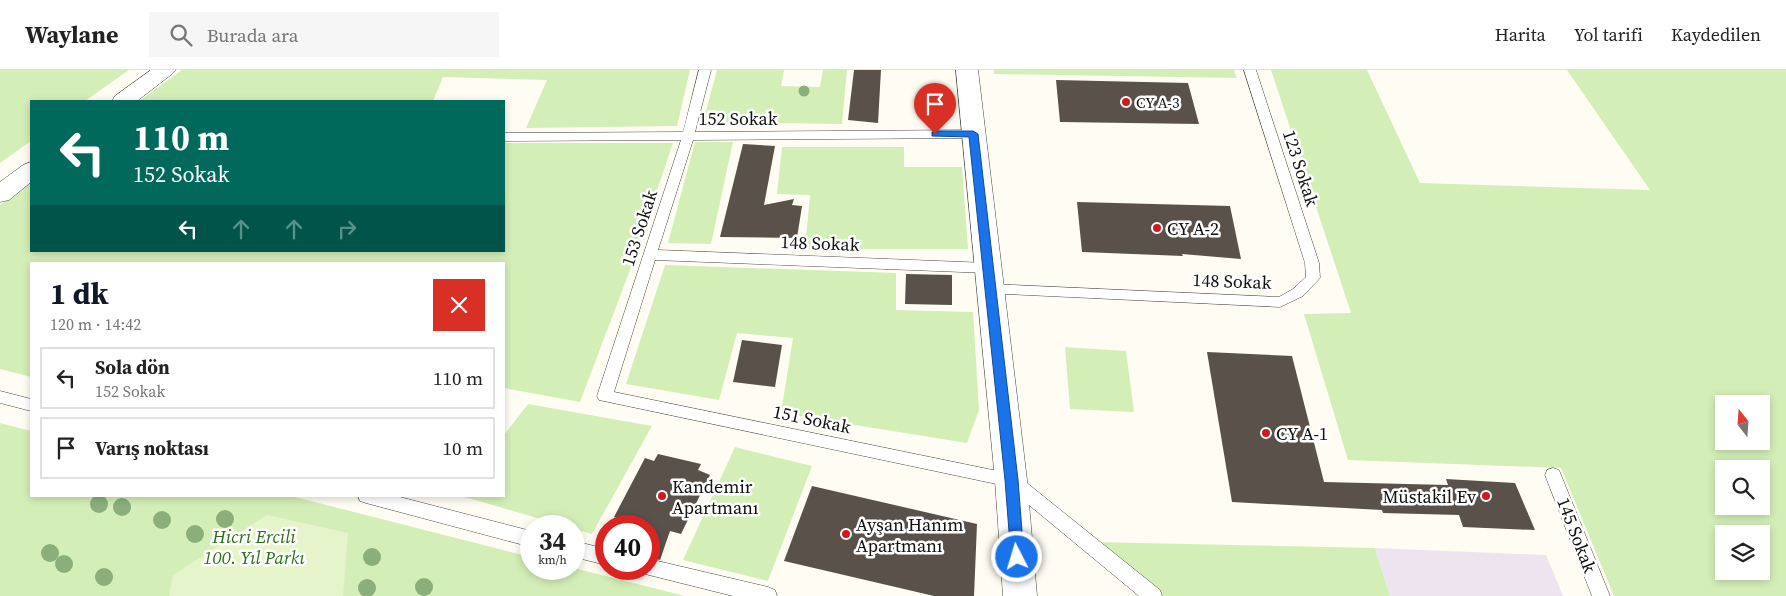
<!DOCTYPE html>
<html lang="tr">
<meta charset="utf-8">
<style>
:root{--surface:#fff;--page:#f6f6f6;--text:#222;--muted:#767676;--line:#e0e0e0;--accent:#111827}
body{margin:0;font-family:"Source Serif 4",serif;background:var(--page);color:var(--text);height:100vh;display:flex;flex-direction:column;font-size:19px;white-space:nowrap}
*{box-sizing:border-box;margin:0}
p{font-size:16px;color:var(--muted)}
.icon{flex:none;width:28px;height:28px;fill:none;stroke:currentColor;stroke-width:2;stroke-linecap:round;stroke-linejoin:round}
.map{position:relative;flex:1;overflow:hidden}
.sheet{position:absolute;left:30px;top:192px;width:475px;height:235px;display:flex;flex-direction:column;background:var(--surface);border-radius:0px;box-shadow:0 2px 8px #0003}
.sheet>*{flex:none}
.top-card{position:absolute;left:30px;top:30px;width:475px;height:152px;border-radius:0px;box-shadow:0 2px 8px #0003;background:#00695c;color:#fff;overflow:hidden}
.needle{width:32px;rotate:343deg}
.fabs{position:absolute;left:1715px;top:325px;display:grid;gap:10px}
.fabs a{display:grid;place-items:center;width:55px;height:55px;border-radius:0px;background:var(--surface);box-shadow:0 2px 8px #0003;font-size:25px}
.speed{position:absolute;left:520px;top:445px;display:flex;gap:10px;font-size:25px;font-weight:700;text-align:center}
.speed>*{display:grid;place-content:center;width:65px;height:65px;border-radius:50%;background:var(--surface);box-shadow:0 2px 8px #0003;line-height:1}
.speed small{font-size:12px;font-weight:400}
.speed .limit{border:8px solid #d22;background:#fff;color:#111}
.pin{position:absolute;display:grid;place-items:center;width:42px;height:42px;color:#fff;margin:-51px -21px;border-radius:50% 50% 50% 0;rotate:-45deg;box-shadow:0 0 5px #0007}
.pin .icon{rotate:45deg}
.me{position:absolute;width:55px;margin:-28px;rotate:355deg;stroke-linejoin:round;filter:drop-shadow(0 0 4px #0008)}
.turn{display:flex;align-items:center;gap:18px;height:105px;padding:0 20px;font-size:22px}
.turn .icon{width:65px;height:65px;stroke-width:2.5}
.turn b{display:block;font-size:35px;line-height:42px}
.lanes{display:flex;align-items:center;height:48px;padding:0 20px;background:#0003;justify-content:center;gap:25px;direction:ltr}
.lanes .off{opacity:.35}
.round{display:grid;place-items:center;flex:none;width:52px;height:52px;border-radius:0px;background:var(--page)}
.overview{display:flex;align-items:center;justify-content:space-between;height:85px;padding:0 20px}
h1{font-size:30px;font-weight:700;line-height:38px;color:var(--accent)}
ul{padding:0;list-style:none}
li{display:flex;align-items:center;gap:15px;height:62px;margin:0 10px 8px;padding:0 10px;border:2px solid var(--line);border-radius:0px}
li div{flex:1}
li b{display:block;font-size:19px}
li em{font-style:normal}
header{display:flex;align-items:center;gap:30px;box-sizing:border-box;height:70px;padding:0 25px;background:var(--surface);border-bottom:1px solid var(--line)}
header strong{font-size:24px}
nav{display:flex;gap:28px;margin-inline-start:auto;font-size:18px}
.search{width:350px;height:45px;background:var(--page);display:flex;align-items:center;gap:12px;box-sizing:border-box;padding:0 18px;border-radius:0px;color:var(--muted);font-size:19px}
.map>svg:first-child{display:block}
</style>
<header>
<strong>Waylane</strong>
<div class="search"><svg class="icon" aria-label="search" viewBox="0 0 24 24"><circle cx="10" cy="10" r="6"/><path d="M15 15l6 6"/></svg>Burada ara</div>
<nav><a>Harita</a><a>Yol tarifi</a><a>Kaydedilen</a></nav>
</header>
<div class="map">
<svg width="1786" height="526" viewBox="0 0 1786 526">
<rect width="100%" height="100%" fill="#fffdf3"/>
<path fill="#eee4ef" d="M 1375,478 L 1546,485 L 1563,526 L 1390,526 Z"/>
<path fill="#d4eeb8" fill-rule="evenodd" d="M 0,0 L 129,0 L 85,31 L 31,31 L 31,71 L 0,93 Z
M 182,0 L 690,0 L 677,56 L 526,58 L 547,10 L 443,7 L 433,31 L 139,31 Z
M 717,0 L 784,0 L 781,16 L 820,17 L 823,0 L 847,0 L 842,54 L 703,52 Z
M 994,0 L 1234,0 L 1237,8 L 994,4 Z
M 1271,0 L 1367,0 L 1420,113 L 1650,120 L 1567,0 L 1786,0 L 1786,526 L 1614,526 L 1561,398 L 1348,390 L 1304,244 L 1351,243 ZM 1724,334 L 1761,334 L 1761,371 L 1724,371 ZM 1724,399 L 1761,399 L 1761,436 L 1724,436 ZM 1724,464 L 1761,464 L 1761,501 L 1724,501 Z
M 695,72 L 733,72 L 711,174 L 668,173 Z
M 504,73 L 673,73 L 633,192 L 580,332 L 504,318 L 504,194 L 31,194 L 31,307 L 0,299 L 0,135 L 31,111 L 31,181 L 504,181 Z
M 782,77 L 904,77 L 904,97 L 962,97 L 968,179 L 805,179 L 810,125 L 777,124 Z
M 665,195 L 896,203 L 896,240 L 973,242 L 979,340 L 967,373 L 781,343 L 793,268 L 737,263 L 719,330 L 626,314 Z
M 1065,277 L 1126,281 L 1134,342 L 1070,339 Z
M 528,334 L 652,356 L 592,464 L 574,459 L 574,456 L 565,456 L 461,426 L 504,426 L 504,365 Z
M 0,353 L 31,361 L 31,426 L 291,426 L 531,487 L 531,499 L 574,498 L 685,526 L 0,526 Z
M 735,377 L 812,396 L 768,511 L 683,490 Z
M 1091,472 L 1375,478 L 1390,526 L 1161,526 Z"/>
<path fill="#e6f4cb" d="M 267,445 L 348,463 L 343,526 L 169,526 L 173,505 Z"/>
<path fill="#5a514b" d="M 854,0 L 881,0 L 878,53 L 848,50 Z
M 1056,10 L 1188,13 L 1199,54 L 1060,52 Z
M 743,74 L 775,76 L 764,135 L 794,129 L 792,135 L 802,136 L 797,168 L 720,167 Z
M 1077,132 L 1230,136 L 1241,189 L 1182,184 L 1183,186 L 1082,182 Z
M 906,204 L 952,205 L 952,235 L 905,234 Z
M 742,270 L 782,275 L 775,317 L 733,312 Z
M 1207,282 L 1292,286 L 1324,412 L 1448,415 L 1446,409 L 1515,413 L 1535,460 L 1463,457 L 1459,445 L 1383,443 L 1382,440 L 1232,432 Z
M 658,384 L 701,394 L 698,400 L 710,405 L 681,464 L 670,461 L 660,490 L 649,487 L 649,456 L 622,456 L 625,450 L 614,447 L 645,388 L 654,391 Z
M 812,416 L 977,454 L 974,526 L 934,526 L 784,491 Z"/>
<g fill="none" stroke-linecap="round" stroke-linejoin="round">
<defs>
<path id="service" d="M 699,0 L 711,0 L 695,62 L 973,60 L 979,64 L 973,68 L 693,70 L 658,180 L 988,193 L 993,194 L 995,198 L 993,202 L 988,203 L 655,190 L 614,322 L 1017,405 L 1160,520 L 1162,526 L 1139,526 L 1006,416 L 599,330 L 597,326 L 681,70 L 504,71 L 504,63 L 683,62 Z
M 1244,0 L 1256,0 L 1319,193 L 1320,208 L 1303,226 L 1280,237 L 985,223 L 983,219 L 985,215 L 990,214 L 1279,227 L 1293,219 L 1306,207 L 1305,193 Z
M 0,321 L 31,329 L 31,341 L 0,333 Z
M 1553,398 L 1559,400 L 1561,405 L 1610,526 L 1592,526 L 1545,405 L 1547,400 Z
M 358,426 L 396,426 L 531,461 L 531,477 L 366,433 L 360,431 Z
M 574,471 L 606,479 L 606,495 L 574,487 Z
M 649,489 L 768,517 L 775,520 L 777,526 L 733,526 L 649,505 L 643,503 L 641,499 L 649,499 Z"/>
<path id="minor" d="M 151,0 L 176,0 L 172,4 L 137,31 L 112,31 L 115,26 Z
M 31,92 L 31,112 L 9,130 L 0,132 L 0,112 L 23,95 Z"/>
<path id="tertiary" d="M 956,0 L 978,0 L 1027,410 L 1037,526 L 1003,526 L 995,410 Z"/>
</defs>
<use href="#service" stroke="#434343" stroke-width="1"/>
<use href="#minor" stroke="#434343" stroke-width="1"/>
<use href="#tertiary" stroke="#434343" stroke-width="1"/>
<use href="#service" fill="#fff" fill-rule="evenodd"/>
<use href="#minor" fill="#fff" fill-rule="evenodd"/>
<use href="#tertiary" fill="#fff" fill-rule="evenodd"/>
</g>
<g fill="#8aaf7b">
<circle cx="804" cy="21" r="5.5"/>
<circle cx="99" cy="434" r="9"/>
<circle cx="122" cy="437" r="9"/>
<circle cx="225" cy="449" r="9"/>
<circle cx="162" cy="450" r="9"/>
<circle cx="195" cy="464" r="9"/>
<circle cx="50" cy="483" r="9"/>
<circle cx="372" cy="487" r="9"/>
<circle cx="64" cy="494" r="9"/>
<circle cx="104" cy="507" r="9"/>
<circle cx="424" cy="517" r="9"/>
<circle cx="367" cy="518" r="9"/>
</g>
<path fill="#1a73e8" stroke="#114b97" d="M 935,61 L 973,61 L 978,64 L 1018,410 L 1024,487 L 1022,492 L 1017,494 L 1013,492 L 1011,487 L 1005,410 L 969,67 L 932,66 L 932,62 Z"/>
<g fill="#ce1a22" stroke="#fff" stroke-width="2">
<circle cx="1126" cy="32" r="5"/>
<circle cx="1157" cy="158" r="5"/>
<circle cx="1266" cy="363" r="5"/>
<circle cx="662" cy="426" r="5"/>
<circle cx="1486" cy="426" r="5"/>
<circle cx="846" cy="464" r="5"/>
</g>
<g text-anchor="middle" dominant-baseline="central" stroke-width="5" stroke-linejoin="round" paint-order="stroke">
<g font-size="15" fill="#101010" stroke="#fff" text-anchor="start">
<text x="1136" y="32">CY A-3</text>
</g>
<g font-size="18" fill="#101010" stroke="#fff">
<text x="738" y="48">152 Sokak</text>
<text transform="translate(1301 98) rotate(72)">123 Sokak</text>
<text transform="translate(639 158) rotate(-72)">153 Sokak</text>
<text transform="translate(820 173) rotate(2)">148 Sokak</text>
<text transform="translate(1232 211) rotate(2)">148 Sokak</text>
<text transform="translate(812 349) rotate(12)">151 Sokak</text>
<text transform="translate(1577 465) rotate(69)">145 Sokak</text>
</g>
<g font-size="18" fill="#101010" stroke="#fff" text-anchor="start">
<text x="1167" y="158">CY A-2</text>
<text x="1276" y="363">CY A-1</text>
<text x="672" y="416">Kandemir<tspan x="672" dy="21">Apartmanı</tspan></text>
<text x="1476" y="426" text-anchor="end">Müstakil Ev</text>
<text x="856" y="454">Ayşan Hanım<tspan x="856" dy="21">Apartmanı</tspan></text>
</g>
<g font-size="18" font-style="italic" fill="#2b6f19" stroke="#fff">
<text x="254" y="466">Hicri Ercili<tspan x="254" dy="21">100. Yıl Parkı</tspan></text>
</g>
</g>
</svg>
<div class="fabs">
<a><svg class="needle" viewBox="-14 -14 28 28"><path d="M0-13l5 13h-10z" fill="#e53935"/><path d="M0 13l5-13h-10z" fill="#767676"/></svg></a>
<a><svg class="icon" aria-label="search" viewBox="0 0 24 24"><circle cx="10" cy="10" r="6"/><path d="M15 15l6 6"/></svg></a>
<a><svg class="icon" aria-label="layers" viewBox="0 0 24 24"><path d="M12 4l9 5-9 5-9-5zM3 14l9 5 9-5"/></svg></a>
</div>
<div class="speed"><div>34<small>km/h</small></div><div class="limit">40</div></div>
<div class="pin" style="left:935px;top:64px;background:#d93025"><svg class="icon" aria-label="arrive" viewBox="0 0 24 24"><path d="M6 21V4h12l-3 4 3 4H6"/></svg></div>
<svg class="me" style="left:1017px;top:487px" viewBox="-20 -20 40 40"><circle r="17" fill="#1a73e8" stroke="#fff" stroke-width="3"/><path d="M0-11L8 9 0 5-8 9z" fill="#fff"/></svg>
<div class="top-card">
<div class="turn"><svg class="icon" aria-label="left" viewBox="0 0 24 24"><path d="M17 20v-9H6M10 6l-5 5 5 5"/></svg><div><b>110 m</b>152 Sokak</div></div>
<div class="lanes"><svg class="icon" aria-label="left" viewBox="0 0 24 24"><path d="M17 20v-9H6M10 6l-5 5 5 5"/></svg><svg class="icon off" aria-label="ahead" viewBox="0 0 24 24"><path d="M12 20V5M6 11l6-6 6 6"/></svg><svg class="icon off" aria-label="ahead" viewBox="0 0 24 24"><path d="M12 20V5M6 11l6-6 6 6"/></svg><svg class="icon off" aria-label="right" viewBox="0 0 24 24"><path d="M7 20v-9h11M14 6l5 5-5 5"/></svg></div>
</div>
<section class="sheet">
<div class="overview"><div><h1>1 dk</h1><p>120 m · 14:42</p></div><a class="round" style="background:#d93025;color:#fff"><svg class="icon" aria-label="close" viewBox="0 0 24 24"><path d="M6 6l12 12M18 6L6 18"/></svg></a></div>
<ul>
<li><svg class="icon" aria-label="left" viewBox="0 0 24 24"><path d="M17 20v-9H6M10 6l-5 5 5 5"/></svg><div><b>Sola dön</b><p>152 Sokak</p></div><em>110 m</em></li>
<li><svg class="icon" aria-label="arrive" viewBox="0 0 24 24"><path d="M6 21V4h12l-3 4 3 4H6"/></svg><div><b>Varış noktası</b></div><em>10 m</em></li>
</ul>
</section>
</div>
